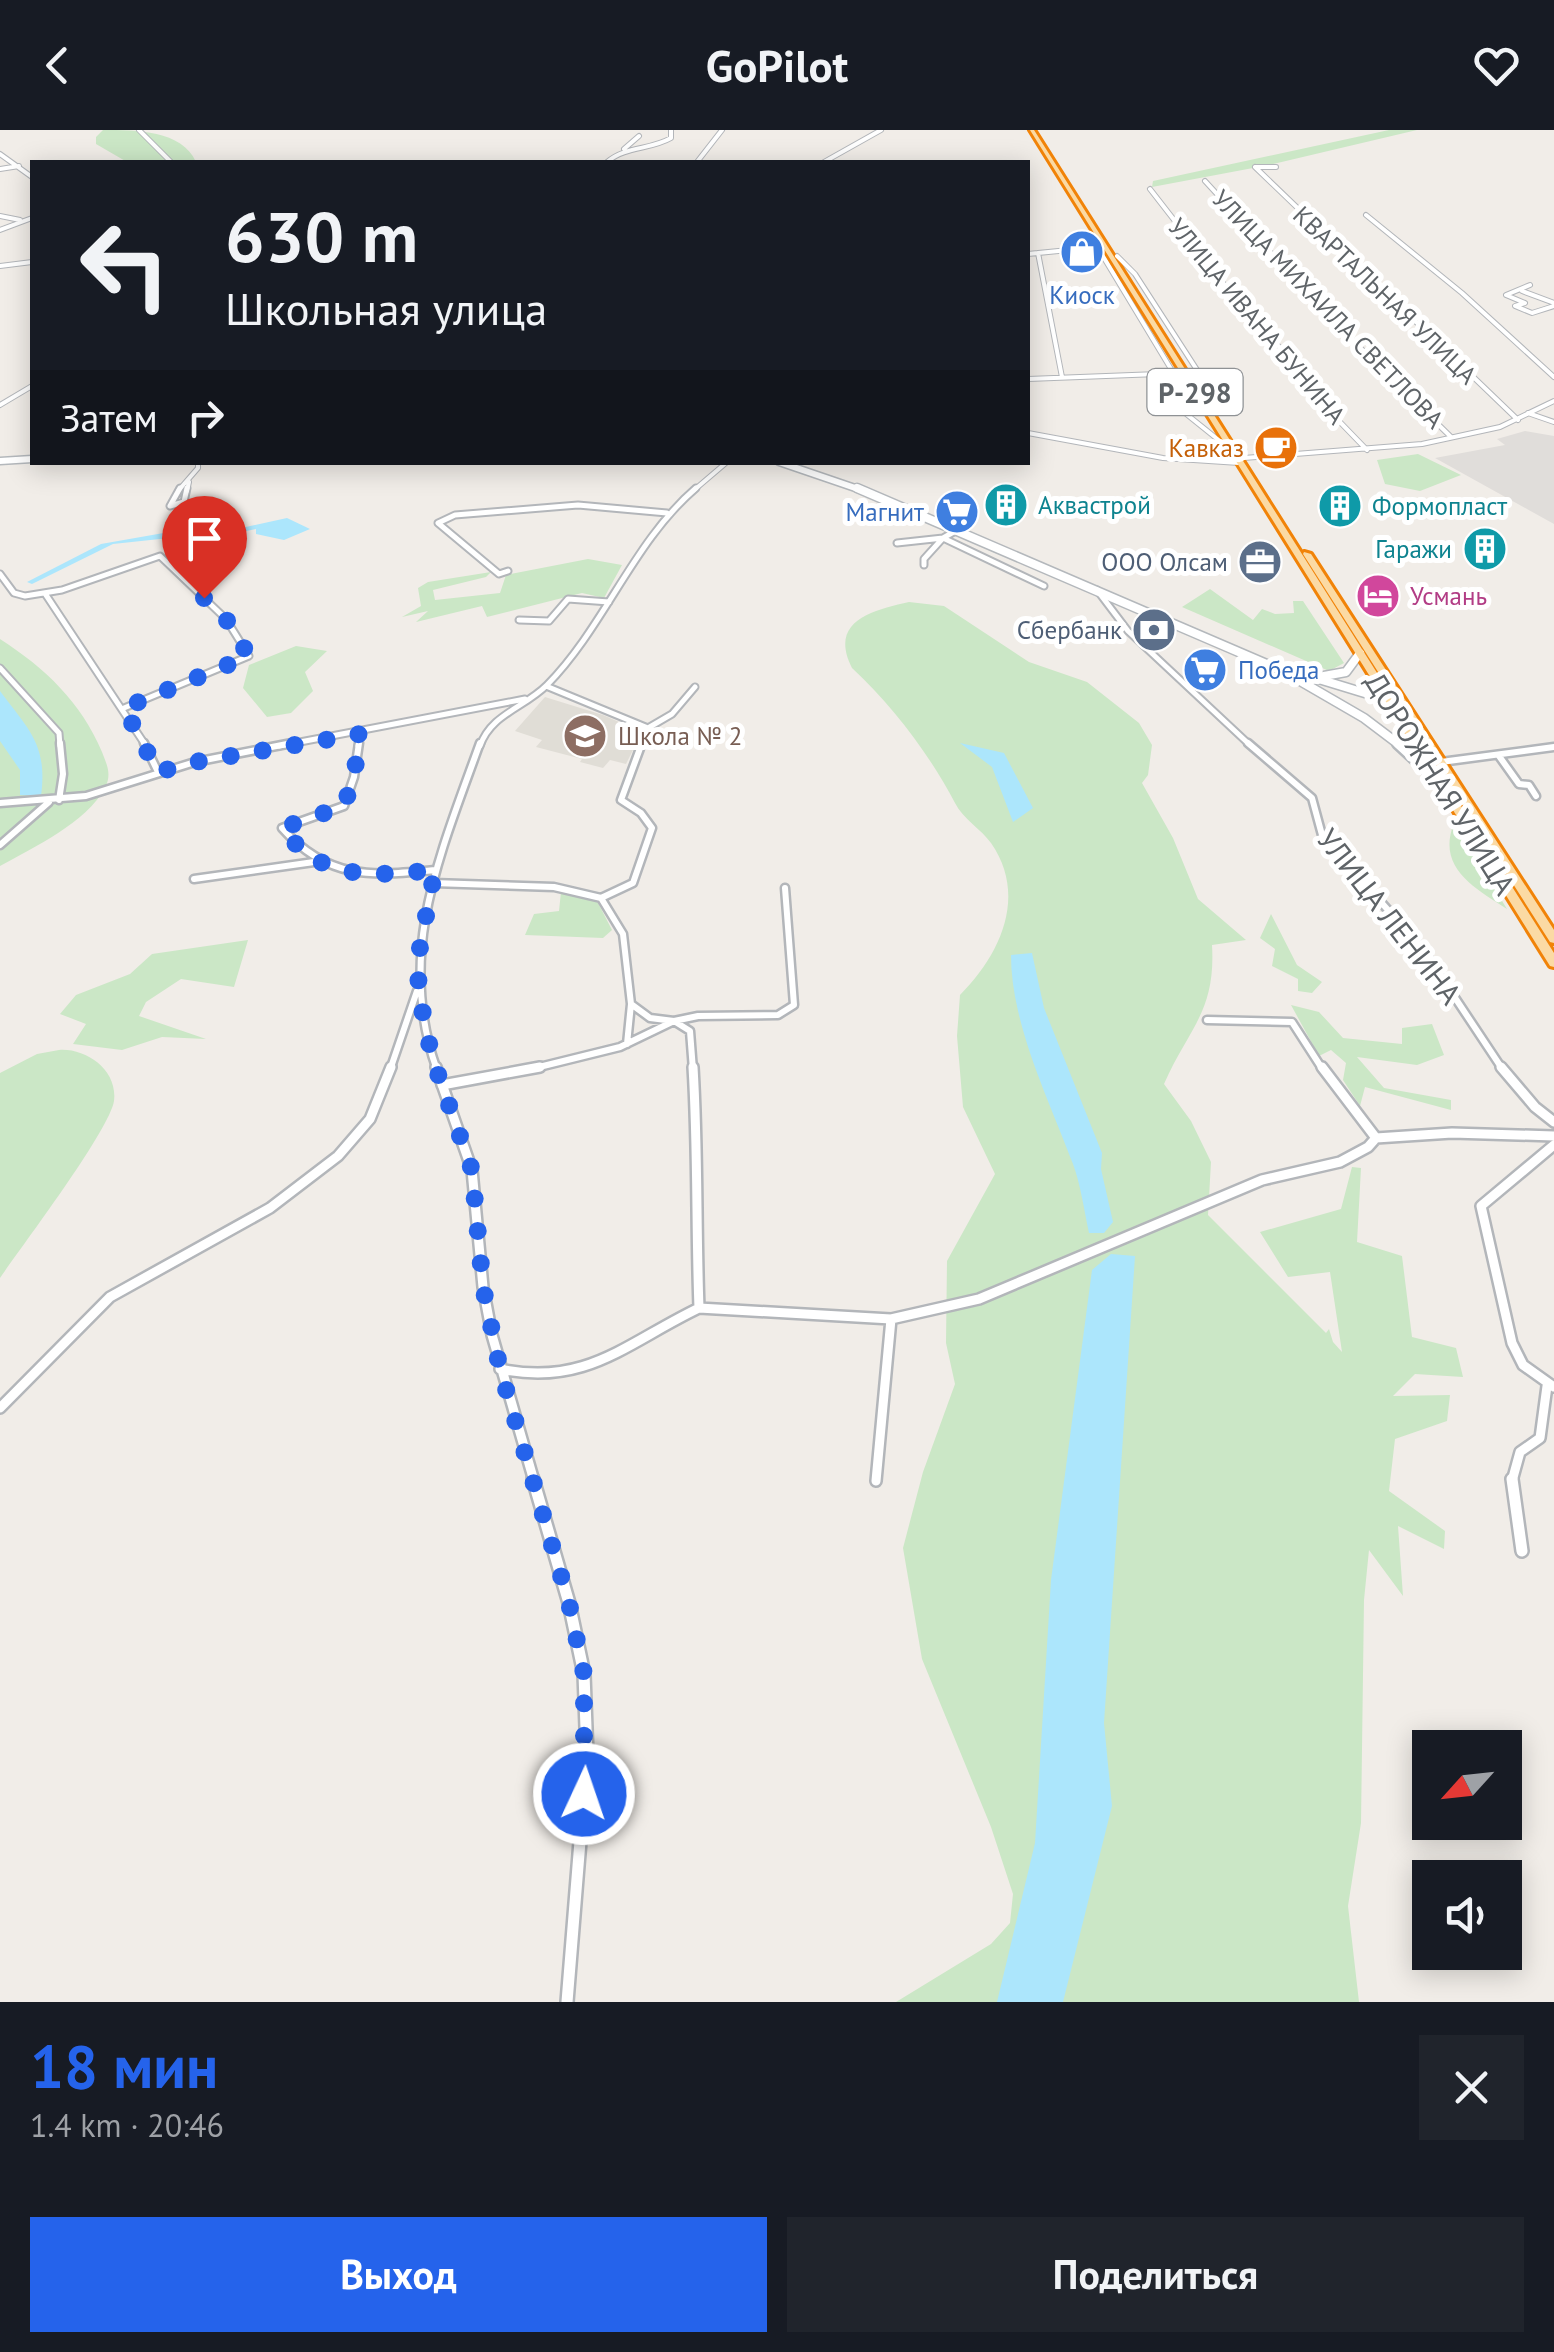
<!DOCTYPE html>
<html lang="ru">
<meta charset="utf-8">
<style>
:root{--surface:#171b24;--page:#20242c;--text:#f1f3f6;--muted:#9ea1a6;--accent:#2563eb}
body{margin:0;font-family:"PT Sans",sans-serif;background:var(--page);color:var(--text);height:100vh;display:flex;flex-direction:column;font-size:38px;white-space:nowrap}
*{box-sizing:border-box;margin:0}
p{font-size:32px;color:var(--muted)}
.icon{flex:none;width:55px;height:55px;fill:none;stroke:currentColor;stroke-width:2;stroke-linecap:round;stroke-linejoin:round}
.map{position:relative;height:1872px;overflow:hidden}
.drawer{display:flex;flex-direction:column;background:var(--surface);flex:1}
.drawer>*{flex:none}
.top-card{position:absolute;left:30px;top:30px;width:1000px;height:305px;border-radius:0px;box-shadow:0 5px 25px #0003;background:#171b24;color:var(--text);overflow:hidden}
.needle{width:65px;rotate:243deg}
.tools{position:absolute;left:1412px;top:1600px;display:grid;gap:20px}
.tools a{display:grid;place-items:center;width:110px;height:110px;border-radius:0px;background:var(--surface);box-shadow:0 5px 25px #0003;font-size:50px}
.pin{position:absolute;display:grid;place-items:center;width:85px;height:85px;color:#fff;margin:-102px -42px;border-radius:50% 50% 50% 0;rotate:-45deg;box-shadow:0 0 10px #0007}
.pin .icon{rotate:45deg}
.me{position:absolute;width:110px;margin:-55px;rotate:3deg;stroke-linejoin:round;filter:drop-shadow(0 0 8px #0008)}
.turn{display:flex;align-items:center;gap:35px;height:210px;padding:0 30px;font-size:45px}
.turn .icon{width:130px;height:130px;stroke-width:2.5}
.turn b{display:block;font-size:70px;line-height:85px}
.then{display:flex;align-items:center;height:95px;padding:0 30px;background:#0003;gap:20px;font-size:38px}
.round{display:grid;place-items:center;flex:none;width:105px;height:105px;border-radius:0px;background:var(--page)}
.headline{display:flex;align-items:center;justify-content:space-between;height:170px;padding:0 30px}
h1{font-size:60px;font-weight:700;line-height:75px;color:var(--accent)}
.primary-button{display:flex;gap:20px;margin-top:auto;padding:20px 30px}
.primary-button a{flex:1;height:115px;border-radius:0px;background:var(--accent);color:#fff;font-size:40px;font-weight:700;line-height:115px;text-align:center}
.primary-button a+a{background:var(--page);color:var(--text)}
header{display:flex;justify-content:space-between;align-items:center;height:130px;padding:0 30px;background:var(--surface);font-size:45px;font-weight:700}
.map>svg:first-child{display:block}
</style>
<header><svg class="icon" aria-label="back" viewBox="0 0 24 24"><path d="M15 5l-7 7 7 7"/></svg>GoPilot<svg class="icon" aria-label="heart" viewBox="0 0 24 24"><path d="M12 20l-8-8c-3-5 5-10 8-4 3-6 11-1 8 4z"/></svg></header>
<div class="map">
<svg width="1554" height="1872" viewBox="0 0 1554 1872">
<rect width="100%" height="100%" fill="#f1ede8"/>
<path fill="#e0ddda" d="M 1525,301 L 1554,306 L 1554,394 L 1435,328 L 1505,315 L 1497,309 Z"/>
<path fill="#e0ddd6" d="M 545,567 L 603,585 L 642,602 L 626,634 L 610,630 L 603,638 L 580,632 L 582,629 L 536,617 L 542,610 L 515,601 Z"/>
<path fill="#cbe7c6" d="M 103,0 C 136,0 182,0 196,32 L 127,32 L 96,14 L 96,7 Z
M 1389,0 L 1417,0 L 1269,35 L 1152,57 L 1153,51 Z
M 1418,324 L 1461,345 L 1420,361 L 1385,354 L 1377,330 Z
M 588,429 L 622,435 L 604,468 L 582,463 L 487,487 L 482,476 L 416,492 L 428,481 L 402,487 L 421,476 L 418,458 L 428,452 L 491,442 L 486,447 L 433,460 L 435,470 L 500,463 L 506,445 Z
M 1210,459 L 1253,490 L 1262,479 L 1275,484 L 1294,483 L 1293,471 L 1303,471 L 1344,533 L 1329,541 L 1182,477 Z
M 909,472 L 944,476 L 1029,532 L 1087,552 L 1139,593 L 1152,615 L 1148,645 L 1142,653 L 1173,708 L 1198,769 L 1246,810 L 1212,815 C 1216,882 1188,899 1164,954 L 1191,991 L 1211,1032 L 1208,1085 L 1326,1203 L 1329,1199 L 1333,1212 L 1342,1222 L 1330,1142 L 1288,1147 L 1260,1102 L 1341,1079 L 1352,1037 L 1361,1038 L 1357,1112 L 1402,1126 L 1412,1207 L 1456,1218 L 1463,1247 L 1415,1244 L 1393,1266 L 1450,1265 L 1447,1291 L 1395,1309 L 1389,1361 L 1445,1401 L 1444,1419 L 1398,1396 L 1403,1466 L 1369,1420 L 1364,1470 L 1361,1693 L 1348,1776 L 1359,1872 L 896,1872 L 991,1814 L 1010,1793 L 1013,1764 L 991,1697 L 922,1529 L 903,1418 L 923,1342 L 955,1254 L 946,1213 L 947,1131 L 995,1044 L 963,977 L 957,906 L 960,865 C 1000,825 1028,766 991,713 C 981,699 963,689 955,673 C 930,625 892,575 852,538 C 828,491 873,480 909,472 Z
M 0,509 C 45,538 81,572 102,622 C 107,635 112,644 105,658 C 86,693 34,717 0,736 Z
M 296,516 L 327,521 L 305,542 L 313,561 L 291,583 L 267,587 L 243,558 L 249,535 Z
M 1454,693 L 1507,779 C 1475,758 1436,738 1454,693 Z
M 561,762 L 596,769 L 612,800 L 603,808 L 525,805 L 534,784 L 559,781 Z
M 1271,784 L 1297,835 L 1322,852 L 1312,863 L 1298,861 L 1298,849 L 1272,836 L 1275,819 L 1260,808 Z
M 248,810 L 234,857 L 181,849 L 146,872 L 139,886 L 206,909 L 162,907 L 122,920 L 73,914 L 86,894 L 60,884 L 76,865 L 130,844 L 152,824 Z
M 1291,875 L 1319,882 L 1343,908 L 1402,914 L 1402,898 L 1432,894 L 1444,925 L 1417,935 L 1357,927 L 1384,958 L 1451,970 L 1451,980 L 1365,957 L 1360,976 L 1343,950 L 1346,933 L 1331,920 L 1319,926 Z
M 59,920 C 86,918 118,940 114,971 C 109,1001 22,1116 0,1148 L 0,943 L 37,924 Z"/>
<path fill="#ace6fc" d="M 287,388 L 310,399 L 284,410 L 256,404 L 256,399 L 197,411 L 188,406 L 113,414 L 32,454 L 27,452 L 101,414 L 192,398 L 232,400 Z
M 0,561 C 28,599 48,614 41,666 L 20,665 L 20,640 L 0,611 Z
M 960,613 L 1004,623 L 1033,678 L 1013,692 L 992,637 Z
M 1032,823 L 1044,878 L 1102,1023 L 1101,1039 L 1113,1092 L 1104,1103 L 1089,1103 C 1084,1080 1081,1056 1073,1034 C 1049,970 1011,894 1011,825 Z
M 1111,1124 L 1135,1126 L 1104,1593 L 1112,1676 L 1063,1872 L 997,1872 L 1035,1713 L 1051,1450 L 1092,1140 Z"/>
<g fill="none" stroke-linecap="round" stroke-linejoin="round">
<defs>
<path id="minor-far4" d="M 139,0 L 171,32
M 624,19 L 639,6
M 0,24 L 32,47
M 607,32 C 626,16 650,20 671,8 L 671,0
M 697,32 L 722,0
M 824,32 L 881,0
M 1255,37 L 1518,290
M 1255,37 L 1276,37
M 0,39 L 19,36
M 1205,51 L 1342,200 L 1451,307
M 1150,59 L 1248,185 L 1294,232 L 1338,290 L 1367,320
M 1366,85 L 1462,163 L 1554,247
M 0,86 L 20,90
M 0,100 L 32,88
M 1098,118 L 1174,244
M 1038,123 L 1062,247
M 1028,124 L 1099,117
M 1117,126 L 1135,144 L 1208,257 L 1207,268
M 0,136 L 32,132
M 1530,155 L 1506,165 L 1525,173 L 1515,176 L 1532,183 L 1554,176
M 1522,161 L 1554,173
M 1162,244 L 1185,283 L 1231,320
M 1028,249 L 1184,243
M 0,275 L 32,256
M 1528,283 L 1554,292
M 1028,303 L 1163,328 L 1239,333
M 1244,328 L 1422,314 L 1500,297 L 1554,271
M 178,361 L 198,338 L 198,332
M 187,361 L 189,352
M 693,361 L 727,332"/>
<path id="minor-far3" d="M 180,358 L 170,376 L 184,372 L 187,358
M 959,399 L 943,408 L 1044,456
M 897,413 L 943,408 L 924,429 L 924,435
M 508,441 L 499,444 L 438,393 L 455,385 L 578,375 L 667,383
M 0,444 L 14,463 L 25,466 L 62,460 L 160,426 L 226,489 L 249,526 L 124,578
M 1097,460 L 1128,501 L 1251,616
M 46,465 L 146,616
M 519,490 L 549,491 L 568,469 L 609,472
M 0,538 L 59,603 L 60,616
M 546,556 L 648,598
M 279,616 L 525,569
M 358,616 L 360,604
M 480,616 C 491,584 524,578 547,555 C 605,496 633,412 696,358
M 641,616 L 648,598 L 672,584 L 695,557"/>
<path id="minor-far2" d="M 144,613 L 158,642
M 359,613 L 354,647 L 344,676 L 282,698 C 328,750 371,746 435,740
M 642,613 L 621,670 L 641,683 L 652,698 L 633,753 L 601,768 L 623,804 L 631,874 L 650,888 L 674,891 L 698,886 L 778,885 L 794,875 L 785,758
M 1248,613 L 1312,668 L 1322,705 L 1424,821 L 1503,940
M 1499,626 L 1519,654 L 1529,655 L 1536,666
M 1441,632 L 1554,617
M 59,670 L 63,644 L 60,613
M 0,673 L 86,666 L 195,632 L 292,613
M 0,715 L 49,672
M 194,749 L 314,732
M 433,753 L 554,757 L 601,768
M 1207,890 L 1292,892 L 1323,940
M 627,914 L 631,874
M 390,940 L 417,861
M 437,940 C 395,824 441,722 480,613
M 527,940 L 620,917 L 674,891 L 690,901 L 693,940"/>
<path id="minor-far1" d="M 436,937 L 472,1040 L 483,1157 L 492,1205 L 534,1351
M 693,937 C 698,1018 696,1098 699,1178 L 891,1189 L 979,1169 L 1262,1050 L 1340,1032 L 1368,1017 L 1376,1008
M 1322,937 L 1376,1008
M 1501,937 L 1535,977 L 1554,992
M 442,955 L 540,937
M 1376,1008 L 1452,1003 L 1554,1006
M 1554,1015 L 1481,1076 L 1512,1213 L 1523,1235 L 1554,1257
M 500,1239 C 586,1257 626,1213 699,1178
M 0,1278 L 110,1167 L 270,1078 L 338,1026 L 370,989 L 391,937
M 876,1351 L 891,1189
M 1512,1351 L 1520,1322 L 1540,1308 L 1547,1256"/>
<path id="minor" d="M 533,1349 L 569,1473 L 584,1544 L 587,1625 L 567,1872
M 1512,1349 L 1522,1421"/>
<path id="secondary-far2" d="M 0,331 L 32,329
M 779,332 L 864,361"/>
<path id="secondary-far1" d="M 857,358 L 1283,541 L 1364,588 L 1401,616
M 1299,543 L 1404,575
M 1324,546 L 1346,542 L 1360,523"/>
<path id="secondary" d="M 1398,613 L 1437,649"/>
<path id="trunk" d="M 1030,0 L 1034,0 L 1554,823 L 1554,837 L 1550,836 Z
M 1304,422 L 1311,424 L 1554,800 L 1554,813 L 1550,812 L 1303,424 Z"/>
</defs>
<use href="#minor-far4" stroke="#b3b6ba" stroke-width="6"/>
<use href="#minor-far3" stroke="#b3b6ba" stroke-width="9"/>
<use href="#minor-far2" stroke="#b3b6ba" stroke-width="11"/>
<use href="#minor-far1" stroke="#b3b6ba" stroke-width="14"/>
<use href="#minor" stroke="#b3b6ba" stroke-width="16"/>
<use href="#secondary-far2" stroke="#b4b8bc" stroke-width="9"/>
<use href="#secondary-far1" stroke="#b4b8bc" stroke-width="11"/>
<use href="#secondary" stroke="#b4b8bc" stroke-width="15"/>
<use href="#trunk" stroke="#f18308" stroke-width="6"/>
<use href="#minor-far4" stroke="#fff" stroke-width="4"/>
<use href="#minor-far3" stroke="#fff" stroke-width="5"/>
<use href="#minor-far2" stroke="#fff" stroke-width="6"/>
<use href="#minor-far1" stroke="#fff" stroke-width="9"/>
<use href="#minor" stroke="#fff" stroke-width="11"/>
<use href="#secondary-far2" stroke="#fff" stroke-width="6"/>
<use href="#secondary-far1" stroke="#fff" stroke-width="8"/>
<use href="#secondary" stroke="#fff" stroke-width="10"/>
<use href="#trunk" fill="#fbdaa4" fill-rule="evenodd"/>
</g>
<g fill="none" stroke-linecap="round" stroke-linejoin="round">
<path stroke="#2563eb" stroke-width="18" stroke-dasharray="0 32.4" d="M 204,468 L 226,489 L 249,526 L 124,578 L 158,642 L 195,632 L 360,604 L 354,646 L 344,676 L 282,698 C 322,752 373,746 435,740 L 420,817 L 418,860 L 432,927 L 472,1040 L 483,1157 L 500,1239 L 569,1473 L 584,1544 L 584,1664"/>
</g>
<defs>
<symbol id="shop-disc" viewBox="-11 -11 22 22"><circle r="9.5" fill="#3f7fe0" stroke="#fff"/><path d="M-5-2.5h2.3a2.7 3.5 0 0 1 5.4 0H5L5.5 6h-11ZM-1.5-2.5h3a1.5 2.3 0 0 0-3 0Z" fill="#fff"/></symbol>
<symbol id="cafe-disc" viewBox="-11 -11 22 22"><circle r="9.5" fill="#e8710a" stroke="#fff"/><path d="M-5.5-4.5H6V0H3Q3 3.5 0 3.5H-2.5Q-5.5 3.5-5.5 0ZM3-3.2v2h1.7v-2ZM-6 4.5H4V6H-6Z" fill="#fff"/></symbol>
<symbol id="building-disc" viewBox="-11 -11 22 22"><circle r="9.5" fill="#0f9aa8" stroke="#fff"/><path d="M-4-6H4V6H1V3H-1V6H-4ZM-2.5-4.3h1.7v1.8h-1.7ZM.8-4.3h1.7v1.8H.8ZM-2.5-1h1.7V.8h-1.7ZM.8-1h1.7V.8H.8Z" fill="#fff"/></symbol>
<symbol id="supermarket-disc" viewBox="-11 -11 22 22"><circle r="9.5" fill="#3f7fe0" stroke="#fff"/><path d="M-6-5.5h2.5l.6 2H6L4.5 2H-2.5L-4.4-4H-6ZM-1.5 3.2a1.3 1.3 0 1 0 .1 0ZM3 3.2a1.3 1.3 0 1 0 .1 0Z" fill="#fff"/></symbol>
<symbol id="office-disc" viewBox="-11 -11 22 22"><circle r="9.5" fill="#5c6f8a" stroke="#fff"/><path d="M-6-3h4V-5.5h4V-3h4V5H-6ZM-1-4.5V-3h2v-1.5ZM-6 0V1H6V0Z" fill="#fff"/></symbol>
<symbol id="hotel-disc" viewBox="-11 -11 22 22"><circle r="9.5" fill="#d1479c" stroke="#fff"/><path d="M-6-4.5h1.5V1H6V5H4.5V3h-9V5H-6ZM-4 0a1.8 1.8 0 1 1 3.6 0ZM.5 0V-2.5h3Q6-2.5 6 0Z" fill="#fff"/></symbol>
<symbol id="bank-disc" viewBox="-11 -11 22 22"><circle r="9.5" fill="#5c6f8a" stroke="#fff"/><path d="M-6-4H6V4H-6ZM0-2.3a2.3 2.3 0 1 0 0 4.6a2.3 2.3 0 1 0 0-4.6Z" fill="#fff"/></symbol>
<symbol id="school-disc" viewBox="-11 -11 22 22"><circle r="9.5" fill="#8d6e63" stroke="#fff"/><path d="M0-5L7-2L0 1L-7-2ZM-4 1L0 2.5L4 1V4Q0 6-4 4Z" fill="#fff"/></symbol>
</defs>
<g fill-rule="evenodd">
<use href="#shop-disc" x="1057" y="97" width="50" height="50"/>
<use href="#cafe-disc" x="1251" y="293" width="50" height="50"/>
<use href="#building-disc" x="981" y="350" width="50" height="50"/>
<use href="#building-disc" x="1315" y="351" width="50" height="50"/>
<use href="#supermarket-disc" x="932" y="357" width="50" height="50"/>
<use href="#building-disc" x="1460" y="394" width="50" height="50"/>
<use href="#office-disc" x="1235" y="407" width="50" height="50"/>
<use href="#hotel-disc" x="1353" y="441" width="50" height="50"/>
<use href="#bank-disc" x="1129" y="475" width="50" height="50"/>
<use href="#supermarket-disc" x="1180" y="515" width="50" height="50"/>
<use href="#school-disc" x="560" y="581" width="50" height="50"/>
</g>
<g text-anchor="middle" dominant-baseline="central" stroke-width="10" stroke-linejoin="round" paint-order="stroke">
<g font-size="25" fill="#366cbe" stroke="#fff">
<text x="1082" y="165">Киоск</text>
<text x="924" y="382" text-anchor="end">Магнит</text>
<text x="1238" y="540" text-anchor="start">Победа</text>
</g>
<g font-size="25" fill="#5f6468" stroke="#fff">
<text transform="translate(1385 165) rotate(44)">КВАРТАЛЬНАЯ УЛИЦА</text>
<text transform="translate(1328 179) rotate(46)">УЛИЦА МИХАИЛА СВЕТЛОВА</text>
<text transform="translate(1257 191) rotate(50)">УЛИЦА ИВАНА БУНИНА</text>
</g>
<g font-size="25" fill="#c56008" stroke="#fff" text-anchor="end">
<text x="1244" y="318">Кавказ</text>
</g>
<g font-size="25" fill="#0d838f" stroke="#fff" text-anchor="start">
<text x="1038" y="375">Аквастрой</text>
<text x="1372" y="376">Формопласт</text>
<text x="1452" y="419" text-anchor="end">Гаражи</text>
</g>
<g font-size="25" fill="#4e5e75" stroke="#fff" text-anchor="end">
<text x="1228" y="432">ООО Олсам</text>
<text x="1122" y="500">Сбербанк</text>
</g>
<g font-size="25" fill="#b23c85" stroke="#fff" text-anchor="start">
<text x="1410" y="466">Усмань</text>
</g>
<g font-size="25" fill="#785e54" stroke="#fff" text-anchor="start">
<text x="618" y="606">Школа № 2</text>
</g>
<rect fill="#fff" stroke="#8f9295" stroke-width="2.5" x="1147.5" y="239" width="95" height="46" rx="8"/>
<g font-size="28" font-weight="bold" fill="#5f6468">
<text x="1195" y="262">Р-298</text>
</g>
<g font-size="30" fill="#5f6468" stroke="#fff">
<text transform="translate(1441 653) rotate(58)">ДОРОЖНАЯ УЛИЦА</text>
<text transform="translate(1390 786) rotate(52)">УЛИЦА ЛЕНИНА</text>
</g>
</g>
</svg>
<div class="tools">
<a><svg class="needle" viewBox="-14 -14 28 28"><path d="M0-13l5 13h-10z" fill="#e53935"/><path d="M0 13l5-13h-10z" fill="#9ea1a6"/></svg></a>
<a><svg class="icon" aria-label="sound" viewBox="0 0 24 24"><path d="M4 9h4l5-4v14l-5-4H4zM17 9q2 3 0 6"/></svg></a>
</div>
<div class="pin" style="left:204px;top:468px;background:#d93025"><svg class="icon" aria-label="arrive" viewBox="0 0 24 24"><path d="M6 21V4h12l-3 4 3 4H6"/></svg></div>
<svg class="me" style="left:584px;top:1664px" viewBox="-20 -20 40 40"><circle r="17" fill="#2563eb" stroke="#fff" stroke-width="3"/><path d="M0-11L8 9 0 5-8 9z" fill="#fff"/></svg>
<div class="top-card">
<div class="turn"><svg class="icon" aria-label="left" viewBox="0 0 24 24"><path d="M17 20v-9H6M10 6l-5 5 5 5"/></svg><div><b>630 m</b>Школьная улица</div></div>
<div class="then">Затем<svg class="icon" aria-label="right" viewBox="0 0 24 24"><path d="M7 20v-9h11M14 6l5 5-5 5"/></svg></div>
</div>
</div>
<section class="drawer">
<div class="headline"><div><h1>18 мин</h1><p>1.4 km · 20:46</p></div><a class="round"><svg class="icon" aria-label="close" viewBox="0 0 24 24"><path d="M6 6l12 12M18 6L6 18"/></svg></a></div>
<div class="primary-button"><a>Выход</a><a>Поделиться</a></div>
</section>
